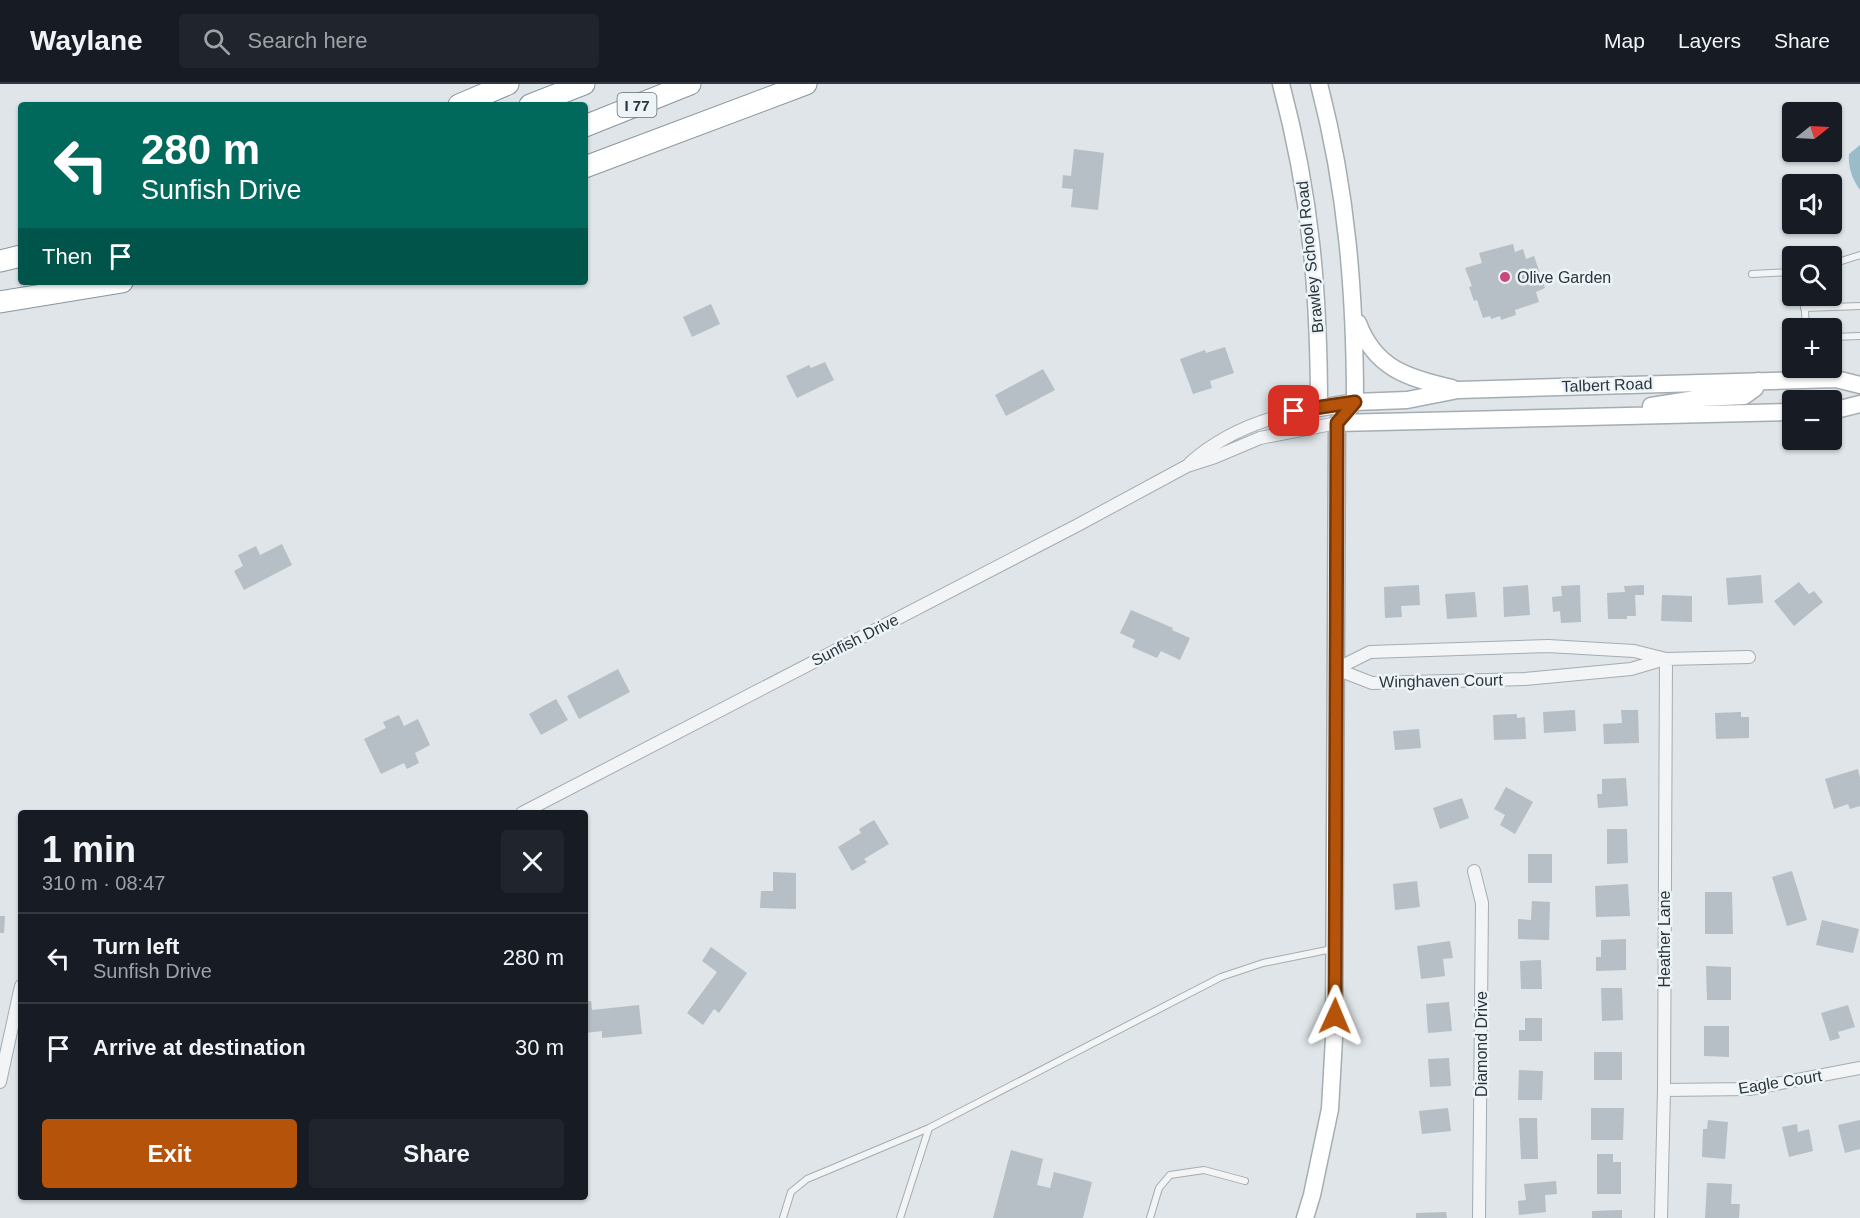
<!DOCTYPE html>
<meta charset="utf-8">
<style>
:root{--surface:#171b24;--page:#20242c;--text:#f1f3f6;--muted:#9ea1a6;--line:#363941;--accent:#b45309}
body{margin:0;font-family:Helvetica,sans-serif;background:var(--page);color:var(--text);height:100vh;display:flex;flex-direction:column;font-size:22px;white-space:nowrap}
*{box-sizing:border-box;margin:0}
p{font-size:20px;color:var(--muted)}
.icon{flex:none;width:33px;height:33px;fill:none;stroke:currentColor;stroke-width:2;stroke-linecap:round;stroke-linejoin:round}
.map{position:relative;flex:1;overflow:hidden}
.details{position:absolute;left:18px;top:726px;width:570px;height:390px;display:flex;flex-direction:column;background:var(--surface);border-radius:6px;box-shadow:0 2px 4px #0004}
.details>*{flex:none}
.banner{position:absolute;left:18px;top:18px;width:570px;height:183px;border-radius:6px;box-shadow:0 2px 4px #0004;background:#00695c;color:#fff;overflow:hidden}
.needle{width:39px;rotate:72deg}
.fabs{position:absolute;left:1782px;top:18px;display:grid;gap:12px}
.fabs a{display:grid;place-items:center;width:60px;height:60px;border-radius:6px;background:var(--surface);box-shadow:0 2px 4px #0004;font-size:30px}
.pin{position:absolute;display:grid;place-items:center;width:51px;height:51px;color:#fff;margin:-26px;border-radius:12px;box-shadow:0 3px 9px #0006}
.me{position:absolute;width:66px;margin:-33px;rotate:1deg;stroke-linejoin:round;filter:drop-shadow(0 0 4px #0008)}
.turn{display:flex;align-items:center;gap:21px;height:126px;padding:0 24px;font-size:27px}
.turn .icon{width:78px;height:78px;stroke-width:2.5}
.turn b{display:block;font-size:42px;line-height:51px}
.then{display:flex;align-items:center;height:57px;padding:0 24px;background:#0003;gap:12px;font-size:22px}
.round{display:grid;place-items:center;flex:none;width:63px;height:63px;border-radius:6px;background:var(--page)}
.headline{display:flex;align-items:center;justify-content:space-between;height:102px;padding:0 24px}
h1{font-size:36px;font-weight:800;line-height:45px}
.primary-button{display:flex;gap:12px;margin-top:auto;padding:12px 24px}
.primary-button a{flex:1;height:69px;border-radius:6px;background:var(--accent);color:#fff;font-size:24px;font-weight:800;line-height:69px;text-align:center}
.primary-button a+a{background:var(--page);color:var(--text)}
ul{padding:0;list-style:none}
li{display:flex;align-items:center;gap:18px;height:90px;padding:0 24px;border-top:2px solid var(--line)}
li div{flex:1}
li b{display:block;font-size:22px}
li em{font-style:normal}
header{display:flex;align-items:center;gap:36px;box-sizing:border-box;height:84px;padding:0 30px;background:var(--surface);border-bottom:2px solid var(--line)}
header strong{font-size:28px}
nav{display:flex;gap:33px;margin-inline-start:auto;font-size:21px}
.search{width:420px;height:54px;background:var(--page);display:flex;align-items:center;gap:15px;box-sizing:border-box;padding:0 21px;border-radius:6px;color:var(--muted);font-size:22px}
.map>svg:first-child{display:block}
</style>
<header>
<strong>Waylane</strong>
<div class="search"><svg class="icon" aria-label="search" viewBox="0 0 24 24"><circle cx="10" cy="10" r="6"/><path d="M15 15l6 6"/></svg>Search here</div>
<nav><a>Map</a><a>Layers</a><a>Share</a></nav>
</header>
<div class="map">
<svg width="1860" height="1134" viewBox="0 0 1860 1134">
<rect width="100%" height="100%" fill="#dfe5e8"/>
<path fill="#9abcc8" d="M 1860,61 L 1860,106 C 1852,95 1848,83 1849,70 Z"/>
<path fill="#b6bfc5" d="M 1074,65 L 1104,69 L 1098,126 L 1071,123 L 1073,105 L 1062,104 L 1063,91 L 1071,92 Z
M 1513,160 L 1515,168 L 1523,165 L 1526,175 L 1534,172 L 1545,204 L 1536,208 L 1539,218 L 1515,226 L 1516,231 L 1501,236 L 1500,232 L 1491,235 L 1490,232 L 1483,234 L 1477,216 L 1474,217 L 1469,203 L 1472,202 L 1465,184 L 1482,179 L 1479,169 Z
M 711,220 L 720,240 L 692,253 L 683,233 Z
M 1225,263 L 1234,289 L 1210,297 L 1212,304 L 1193,310 L 1180,275 L 1205,266 L 1206,269 Z
M 825,278 L 834,296 L 797,314 L 786,292 L 809,281 L 811,284 Z
M 1043,285 L 1055,306 L 1006,332 L 995,311 Z
M 282,460 L 292,481 L 244,506 L 234,487 L 243,482 L 238,471 L 256,462 L 260,471 Z
M 1761,491 L 1763,519 L 1728,521 L 1726,494 Z
M 1799,498 L 1809,510 L 1814,507 L 1823,518 L 1794,542 L 1774,517 Z
M 1419,501 L 1420,521 L 1401,522 L 1402,533 L 1385,534 L 1384,503 Z
M 1528,501 L 1530,531 L 1504,533 L 1503,503 Z
M 1580,501 L 1581,538 L 1561,539 L 1560,527 L 1553,528 L 1552,513 L 1562,512 L 1561,502 Z
M 1644,501 L 1644,511 L 1635,511 L 1636,532 L 1627,532 L 1627,535 L 1608,535 L 1607,509 L 1625,508 L 1624,502 Z
M 1475,508 L 1477,533 L 1447,535 L 1445,510 Z
M 1662,511 L 1692,512 L 1692,538 L 1661,537 Z
M 1131,526 L 1173,544 L 1172,546 L 1190,554 L 1180,576 L 1161,567 L 1157,574 L 1132,563 L 1135,556 L 1120,549 Z
M 618,585 L 630,608 L 579,635 L 567,612 Z
M 556,615 L 568,636 L 541,651 L 529,630 Z
M 1575,626 L 1576,647 L 1544,649 L 1543,628 Z
M 1621,626 L 1638,626 L 1639,659 L 1604,660 L 1603,640 L 1622,639 Z
M 1741,628 L 1741,633 L 1749,633 L 1749,654 L 1716,655 L 1715,629 Z
M 1517,630 L 1517,634 L 1525,633 L 1526,655 L 1494,656 L 1493,631 Z
M 399,631 L 404,642 L 418,635 L 430,661 L 415,669 L 419,679 L 407,685 L 404,679 L 381,690 L 364,655 L 386,644 L 383,638 Z
M 1419,645 L 1421,664 L 1395,666 L 1393,647 Z
M 1858,685 L 1860,694 L 1860,722 L 1850,725 L 1848,720 L 1834,725 L 1825,695 Z
M 1626,694 L 1628,722 L 1598,724 L 1597,710 L 1602,710 L 1602,695 Z
M 1506,703 L 1533,718 L 1515,750 L 1500,741 L 1505,731 L 1494,725 Z
M 1462,714 L 1469,734 L 1440,745 L 1433,724 Z
M 874,736 L 889,760 L 864,775 L 867,778 L 852,787 L 838,763 L 861,749 L 859,745 Z
M 1607,745 L 1627,745 L 1628,779 L 1607,780 Z
M 1528,770 L 1552,770 L 1552,799 L 1528,799 Z
M 1792,787 L 1807,836 L 1787,842 L 1772,793 Z
M 773,788 L 796,789 L 796,825 L 760,824 L 761,807 L 773,807 Z
M 1417,797 L 1420,823 L 1395,826 L 1393,800 Z
M 1628,800 L 1630,832 L 1596,833 L 1595,802 Z
M 1705,808 L 1732,808 L 1733,850 L 1705,850 Z
M 1532,817 L 1550,818 L 1549,856 L 1518,855 L 1518,835 L 1531,836 Z
M 0,832 L 5,832 L 4,849 L 0,849 Z
M 1822,836 L 1859,845 L 1853,869 L 1816,861 Z
M 1626,855 L 1626,886 L 1596,887 L 1596,873 L 1601,873 L 1601,856 Z
M 1450,857 L 1453,874 L 1443,875 L 1445,892 L 1421,895 L 1417,862 Z
M 711,863 L 747,889 L 719,929 L 714,925 L 703,941 L 687,929 L 717,888 L 702,877 Z
M 1541,876 L 1542,905 L 1521,905 L 1520,877 Z
M 1706,882 L 1731,883 L 1731,916 L 1707,916 Z
M 1601,904 L 1622,904 L 1623,936 L 1602,937 Z
M 591,917 L 592,926 L 639,921 L 642,950 L 602,954 L 602,947 L 585,949 L 585,918 Z
M 1449,918 L 1452,947 L 1428,949 L 1426,920 Z
M 1848,921 L 1855,943 L 1838,948 L 1840,954 L 1830,957 L 1821,929 Z
M 1525,934 L 1542,934 L 1542,957 L 1519,957 L 1519,946 L 1525,946 Z
M 1704,942 L 1729,942 L 1729,973 L 1704,972 Z
M 1594,968 L 1622,968 L 1622,996 L 1594,996 Z
M 1449,974 L 1451,1002 L 1430,1003 L 1428,975 Z
M 1519,986 L 1543,987 L 1542,1016 L 1518,1016 Z
M 1448,1024 L 1451,1047 L 1422,1050 L 1419,1027 Z
M 1591,1024 L 1624,1024 L 1623,1056 L 1591,1056 Z
M 1519,1034 L 1537,1034 L 1538,1075 L 1521,1075 Z
M 1708,1036 L 1728,1038 L 1725,1075 L 1702,1073 L 1703,1045 L 1707,1045 Z
M 1860,1036 L 1860,1065 L 1845,1069 L 1838,1041 Z
M 1797,1040 L 1798,1048 L 1809,1045 L 1813,1067 L 1789,1073 L 1782,1043 Z
M 1011,1066 L 1043,1075 L 1037,1101 L 1050,1104 L 1054,1088 L 1092,1098 L 1083,1134 L 993,1134 Z
M 1597,1070 L 1613,1070 L 1613,1078 L 1621,1078 L 1621,1110 L 1597,1110 Z
M 1556,1097 L 1557,1110 L 1545,1111 L 1546,1128 L 1519,1131 L 1518,1117 L 1526,1116 L 1524,1100 Z
M 1707,1099 L 1732,1100 L 1731,1120 L 1740,1120 L 1739,1134 L 1705,1134 Z
M 1622,1126 L 1622,1134 L 1592,1134 L 1592,1127 Z
M 1446,1128 L 1447,1134 L 1416,1134 L 1416,1129 Z"/>
<g fill="none" stroke-linecap="round" stroke-linejoin="round">
<defs>
<path id="lane" d="M 1832,180 L 1860,171
M 1752,190 L 1792,188
M 1804,212 L 1806,244
M 1804,224 L 1860,222
M 1832,253 L 1860,252
M 783,1134 L 791,1108 L 807,1095 L 929,1044 L 1221,893 L 1263,879 L 1332,865
M 900,1134 L 929,1044
M 1150,1134 L 1159,1104 L 1170,1091 L 1204,1086 L 1245,1097"/>
<path id="street" d="M 1190,379 C 1226,347 1271,331 1319,324
M 1336,585 L 1370,568 L 1548,562 L 1634,567 L 1666,575 L 1749,573
M 1336,585 L 1372,599 L 1525,595 L 1631,585 L 1665,575
M 522,729 L 1076,442 L 1187,382 L 1215,373 L 1260,354 L 1337,339
M 1474,787 L 1482,819 L 1479,1134
M 0,998 L 21,902
M 1664,1006 L 1749,1005 L 1860,984
M 1661,1134 L 1664,1006 L 1666,575"/>
<path id="secondary" d="M 1281,0 C 1311,112 1319,209 1319,324
M 1358,239 C 1375,284 1407,294 1452,304
M 1651,322 L 1702,314 L 1744,312 L 1755,304 L 1758,297
M 1319,324 L 1355,318 L 1407,316 L 1458,306 L 1836,295 L 1860,301
M 1832,327 L 1860,320
M 1337,339 L 1792,328
M 1305,1134 L 1312,1111 L 1330,1025 L 1334,954 L 1337,339 L 1355,318 C 1355,209 1347,107 1319,0"/>
<path id="highway" d="M 459,21 L 508,0
M 530,21 L 584,0
M 585,42 L 690,0
M 585,83 L 806,0
M 0,177 L 21,172
M 0,218 L 122,198"/>
</defs>
<use href="#lane" stroke="#a4adb2" stroke-width="8"/>
<use href="#street" stroke="#a4adb2" stroke-width="14"/>
<use href="#secondary" stroke="#a4adb2" stroke-width="19"/>
<use href="#highway" stroke="#87969e" stroke-width="23"/>
<use href="#lane" stroke="#f2f4f6" stroke-width="6"/>
<use href="#street" stroke="#f2f4f6" stroke-width="12"/>
<use href="#secondary" stroke="#fff" stroke-width="16"/>
<use href="#highway" stroke="#fff" stroke-width="21"/>
</g>
<g fill="none" stroke-linecap="round" stroke-linejoin="round">
<defs>
<path id="route" d="M 1294,327 L 1355,318 L 1337,339 L 1335,932"/>
</defs>
<use href="#route" stroke="#753606" stroke-width="15"/>
<use href="#route" stroke="#b45309" stroke-width="10"/>
</g>
<circle fill="#cc457c" stroke="#eef3f6" stroke-width="2" cx="1505" cy="193" r="6"/>
<g text-anchor="middle" dominant-baseline="central" stroke-width="5" stroke-linejoin="round" paint-order="stroke">
<rect fill="#eef3f6" stroke="#636f76" stroke-width="1.5" x="617.5" y="9" width="39" height="24" rx="4.5"/>
<g font-size="15" font-weight="bold" fill="#28363f">
<text x="637" y="21">I 77</text>
</g>
<g font-size="16" fill="#28363f" stroke="#eef3f6">
<text transform="translate(1310 173) rotate(-96)">Brawley School Road</text>
<text transform="translate(1607 301) rotate(-2)">Talbert Road</text>
<text transform="translate(855 556) rotate(-27)">Sunfish Drive</text>
<text transform="translate(1441 597) rotate(-1)">Winghaven Court</text>
<text transform="translate(1664 855) rotate(-90)">Heather Lane</text>
<text transform="translate(1481 960) rotate(-90)">Diamond Drive</text>
<text transform="translate(1780 998) rotate(-9)">Eagle Court</text>
</g>
<g font-size="16" fill="#28363f" stroke="#eef3f6" text-anchor="start">
<text x="1517" y="193">Olive Garden</text>
</g>
</g>
</svg>
<div class="fabs">
<a><svg class="needle" viewBox="-14 -14 28 28"><path d="M0-13l5 13h-10z" fill="#e53935"/><path d="M0 13l5-13h-10z" fill="#9ea1a6"/></svg></a>
<a><svg class="icon" aria-label="sound" viewBox="0 0 24 24"><path d="M4 9h4l5-4v14l-5-4H4zM17 9q2 3 0 6"/></svg></a>
<a><svg class="icon" aria-label="search" viewBox="0 0 24 24"><circle cx="10" cy="10" r="6"/><path d="M15 15l6 6"/></svg></a>
<a>+</a>
<a>−</a>
</div>
<div class="pin" style="left:1294px;top:327px;background:#d93025"><svg class="icon" aria-label="arrive" viewBox="0 0 24 24"><path d="M6 21V4h12l-3 4 3 4H6"/></svg></div>
<svg class="me" style="left:1335px;top:932px" viewBox="-20 -20 40 40"><path d="M0-17L14 15 0 8-14 15z" fill="#b45309" stroke="#fff" stroke-width="4"/></svg>
<div class="banner">
<div class="turn"><svg class="icon" aria-label="left" viewBox="0 0 24 24"><path d="M17 20v-9H6M10 6l-5 5 5 5"/></svg><div><b>280 m</b>Sunfish Drive</div></div>
<div class="then">Then<svg class="icon" aria-label="arrive" viewBox="0 0 24 24"><path d="M6 21V4h12l-3 4 3 4H6"/></svg></div>
</div>
<section class="details">
<div class="headline"><div><h1>1 min</h1><p>310 m · 08:47</p></div><a class="round"><svg class="icon" aria-label="close" viewBox="0 0 24 24"><path d="M6 6l12 12M18 6L6 18"/></svg></a></div>
<ul>
<li><svg class="icon" aria-label="left" viewBox="0 0 24 24"><path d="M17 20v-9H6M10 6l-5 5 5 5"/></svg><div><b>Turn left</b><p>Sunfish Drive</p></div><em>280 m</em></li>
<li><svg class="icon" aria-label="arrive" viewBox="0 0 24 24"><path d="M6 21V4h12l-3 4 3 4H6"/></svg><div><b>Arrive at destination</b></div><em>30 m</em></li>
</ul>
<div class="primary-button"><a>Exit</a><a>Share</a></div>
</section>
</div>
